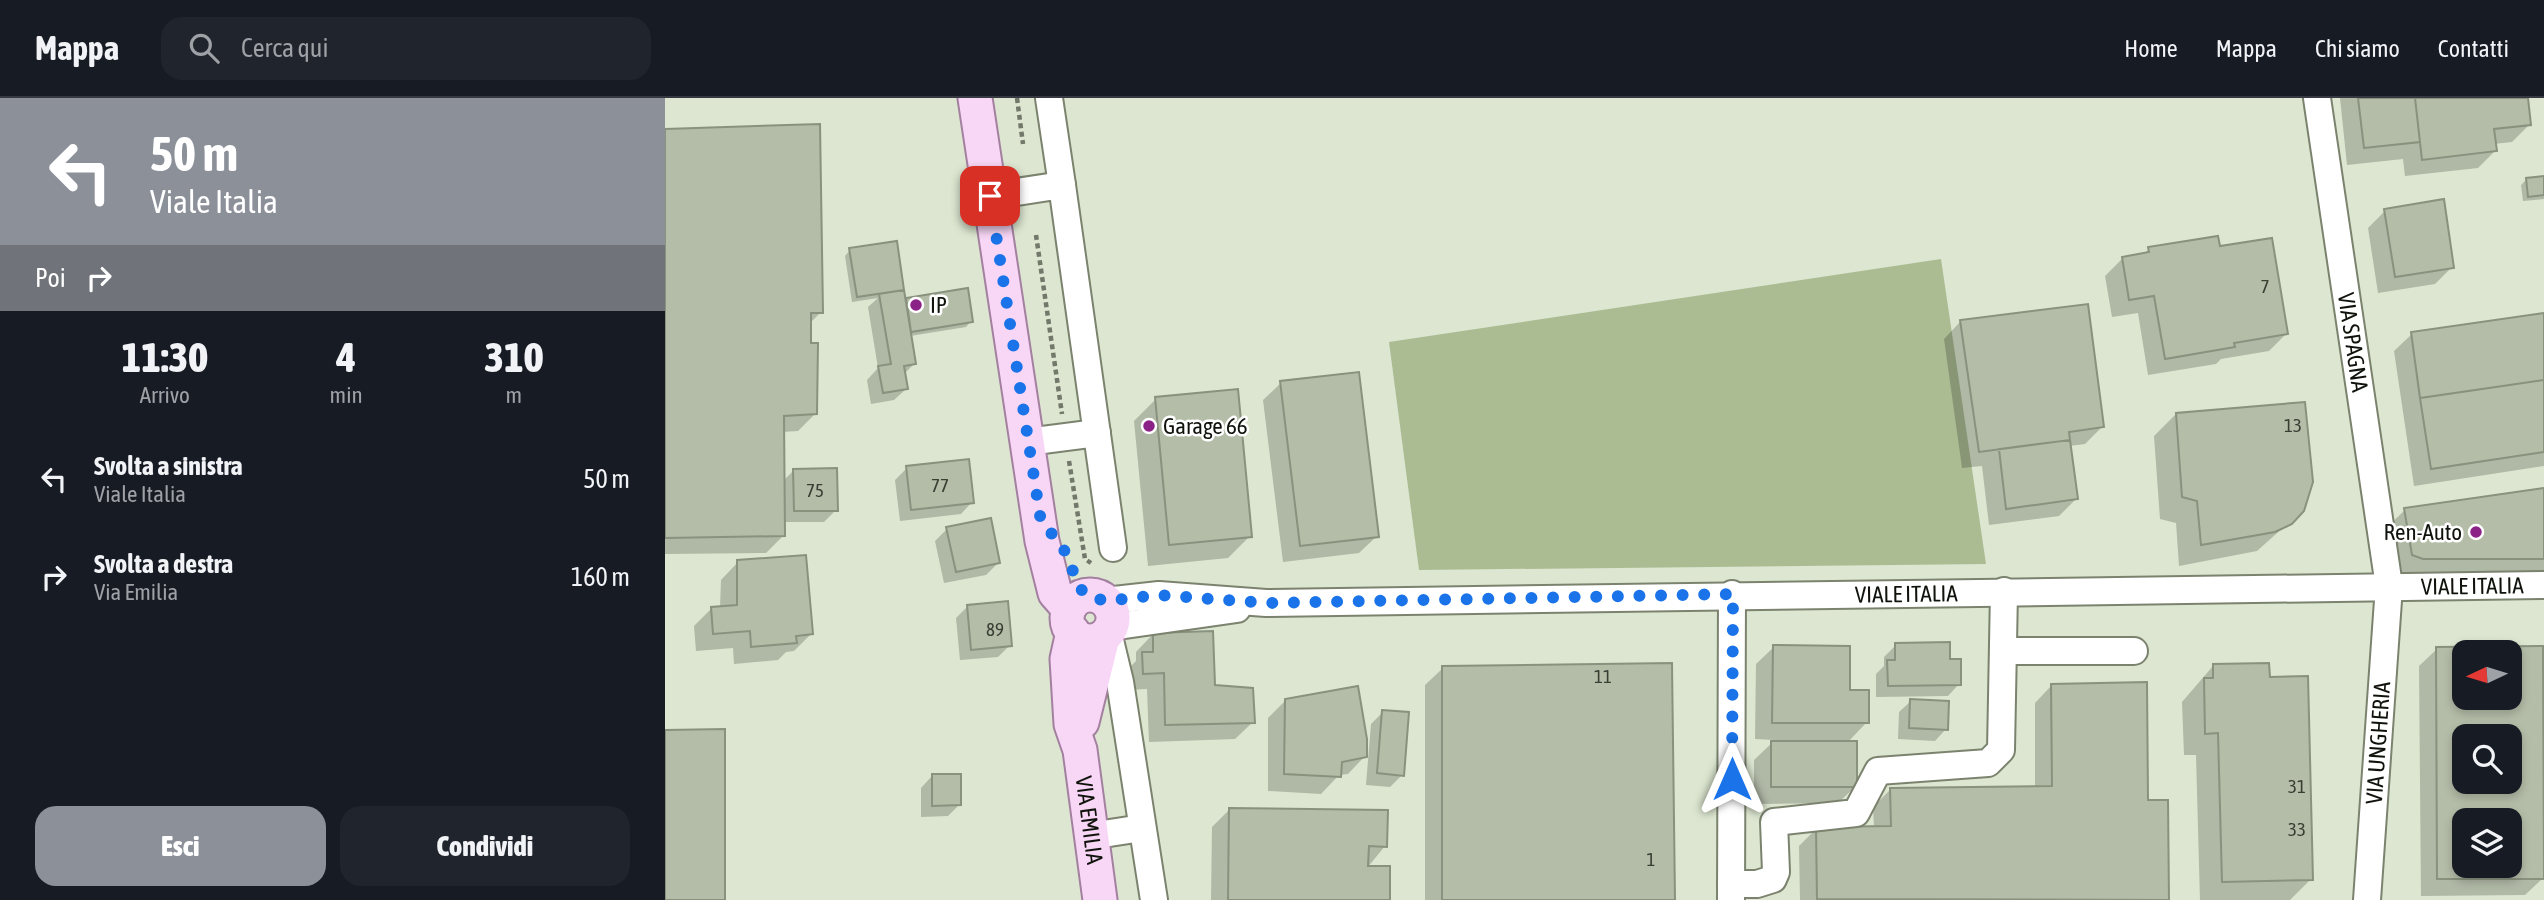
<!DOCTYPE html>
<html lang="it">
<style>
:root{--surface:#171b24;--page:#20242c;--text:#f1f3f6;--muted:#9ea1a6;--line:#363941;--accent:#8c9099}
body{margin:0;font-family:"Asap Condensed",sans-serif;background:var(--page);color:var(--text);height:100vh;display:flex;flex-direction:column;font-size:26px;white-space:nowrap}
*{box-sizing:border-box;margin:0}
p{font-size:23px;color:var(--muted)}
.icon{flex:none;width:38px;height:38px;fill:none;stroke:currentColor;stroke-width:2;stroke-linecap:round;stroke-linejoin:round}
.map{position:relative;flex:1;overflow:hidden}
.side{display:flex;flex-direction:column;background:var(--surface);width:665px}
.side>*{flex:none}
.banner{background:#8c9099;color:#fff;overflow:hidden}
.needle{width:46px;rotate:266deg}
.buttons{position:absolute;left:1787px;top:542px;display:grid;gap:14px}
.buttons a{display:grid;place-items:center;width:70px;height:70px;border-radius:14px;background:var(--surface);box-shadow:0 4px 10px #0003;font-size:35px}
.pin{position:absolute;display:grid;place-items:center;width:60px;height:60px;color:#fff;margin:-30px;border-radius:14px;box-shadow:0 4px 10px #0006}
.me{position:absolute;width:77px;margin:-38px;rotate:0deg;stroke-linejoin:round;filter:drop-shadow(0 0 5px #0008)}
.turn{display:flex;align-items:center;gap:24px;height:147px;padding:0 35px;font-size:32px}
.turn .icon{width:91px;height:91px;stroke-width:2.5}
.turn b{display:block;font-size:49px;line-height:60px}
.then{display:flex;align-items:center;height:66px;padding:0 35px;background:#0003;gap:14px;font-size:26px}
.eta{display:flex;justify-content:space-evenly;align-items:center;height:119px;text-align:center}
.eta b{font-size:42px;font-weight:800;line-height:49px}
.primary-button{display:flex;gap:14px;margin-top:auto;padding:14px 35px}
.primary-button a{flex:1;height:80px;border-radius:21px;background:var(--accent);color:#fff;font-size:28px;font-weight:800;line-height:80px;text-align:center}
.primary-button a+a{background:var(--page);color:var(--text)}
ul{padding:0;list-style:none}
li{display:flex;align-items:center;gap:21px;height:98px;padding:0 35px}
li div{flex:1}
li b{display:block;font-size:26px}
li em{font-style:normal}
header{display:flex;align-items:center;gap:42px;box-sizing:border-box;height:98px;padding:0 35px;background:var(--surface);border-bottom:2px solid var(--line)}
header strong{font-size:33px}
nav{display:flex;gap:38px;margin-inline-start:auto;font-size:24px}
.search{width:490px;height:63px;background:var(--page);display:flex;align-items:center;gap:18px;box-sizing:border-box;padding:0 24px;border-radius:21px;color:var(--muted);font-size:26px}
main{display:flex;flex:1;min-height:0}
.map>svg:first-child{display:block}
</style>
<header>
<strong>Mappa</strong>
<div class="search"><svg class="icon" aria-label="search" viewBox="0 0 24 24"><circle cx="10" cy="10" r="6"/><path d="M15 15l6 6"/></svg>Cerca qui</div>
<nav><a>Home</a><a>Mappa</a><a>Chi siamo</a><a>Contatti</a></nav>
</header>
<main>
<section class="side">
<div class="banner">
<div class="turn"><svg class="icon" aria-label="left" viewBox="0 0 24 24"><path d="M17 20v-9H6M10 6l-5 5 5 5"/></svg><div><b>50 m</b>Viale Italia</div></div>
<div class="then">Poi<svg class="icon" aria-label="right" viewBox="0 0 24 24"><path d="M7 20v-9h11M14 6l5 5-5 5"/></svg></div>
</div>
<div class="eta">
<div><b>11:30</b><p>Arrivo</p></div>
<div><b>4</b><p>min</p></div>
<div><b>310</b><p>m</p></div>
</div>
<ul>
<li><svg class="icon" aria-label="left" viewBox="0 0 24 24"><path d="M17 20v-9H6M10 6l-5 5 5 5"/></svg><div><b>Svolta a sinistra</b><p>Viale Italia</p></div><em>50 m</em></li>
<li><svg class="icon" aria-label="right" viewBox="0 0 24 24"><path d="M7 20v-9h11M14 6l5 5-5 5"/></svg><div><b>Svolta a destra</b><p>Via Emilia</p></div><em>160 m</em></li>
</ul>
<div class="primary-button"><a>Esci</a><a>Condividi</a></div>
</section>
<div class="map">
<svg width="1879" height="802" viewBox="0 0 1879 802">
<rect width="100%" height="100%" fill="#dce6d0"/>
<path fill="#abbc93" d="M 1276,161 L 1321,466 L 754,472 L 724,244 Z"/>
<path fill="#0003" fill-rule="evenodd" d="M 1675,0 L 1862,0 L 1865,26 L 1847,44 L 1829,46 L 1830,53 L 1813,70 L 1740,78 L 1738,61 L 1682,67 Z
M 0,32 L 156,214 L 145,225 L 150,316 L 133,333 L 117,334 L 118,383 L 129,372 L 171,412 L 159,424 L 118,424 L 118,438 L 101,455 L 0,456 Z
M 1879,79 L 1879,101 L 1858,103 L 1856,87 L 1862,81 Z
M 1720,113 L 1787,169 L 1770,186 L 1713,195 L 1703,130 Z
M 230,145 L 239,204 L 241,202 L 306,223 L 301,229 L 245,238 L 250,265 L 239,276 L 241,291 L 229,302 L 206,306 L 202,282 L 213,270 L 203,209 L 213,200 L 187,204 L 180,158 L 185,152 Z
M 1553,150 L 1621,236 L 1604,253 L 1556,261 L 1551,266 L 1483,277 L 1473,215 L 1447,219 L 1440,178 L 1458,160 L 1478,157 L 1484,151 Z
M 1879,217 L 1879,368 L 1749,388 L 1729,253 L 1747,236 Z
M 1296,223 L 1437,329 L 1420,346 L 1404,348 L 1411,401 L 1394,418 L 1324,427 L 1317,368 L 1297,370 L 1279,241 Z
M 616,285 L 712,438 L 694,455 L 618,464 L 598,302 Z
M 491,301 L 585,438 L 563,460 L 483,468 L 469,323 Z
M 1511,316 L 1638,412 L 1592,453 L 1514,468 L 1511,425 L 1495,421 L 1489,338 Z
M 242,370 L 307,404 L 296,416 L 235,423 L 230,382 Z
M 1879,391 L 1879,482 L 1735,482 L 1717,434 L 1740,412 Z
M 282,431 L 333,465 L 321,477 L 279,485 L 270,443 Z
M 73,464 L 146,536 L 129,553 L 121,554 L 113,562 L 69,566 L 68,550 L 31,553 L 29,528 L 46,511 L 55,510 L 56,482 Z
M 303,508 L 345,547 L 333,559 L 295,562 L 291,520 Z
M 488,536 L 588,624 L 570,641 L 484,644 L 482,591 L 461,592 L 461,573 L 471,563 L 471,554 Z
M 1231,547 L 1284,563 L 1294,586 L 1283,598 L 1211,599 L 1211,576 L 1219,568 L 1219,559 Z
M 1109,549 L 1202,624 L 1182,645 L 1191,688 L 1173,705 L 1089,706 L 1089,662 L 1110,642 L 1090,641 L 1091,566 Z
M 1876,550 L 1878,780 L 1860,797 L 1756,798 L 1754,568 L 1772,551 ZM 1799,555 L 1844,555 L 1844,600 L 1799,600 ZM 1799,639 L 1844,639 L 1844,684 L 1799,684 ZM 1799,723 L 1844,723 L 1844,768 L 1799,768 Z
M 1548,568 L 1603,581 L 1646,781 L 1625,802 L 1535,802 L 1531,657 L 1519,657 L 1517,604 Z
M 778,570 L 1008,801 L 1007,802 L 760,802 L 760,587 Z
M 1387,587 L 1481,704 L 1501,704 L 1502,802 L 1135,802 L 1134,748 L 1151,731 L 1209,730 L 1208,709 L 1225,692 L 1370,690 L 1370,605 Z
M 621,602 L 700,658 L 683,676 L 674,677 L 656,696 L 603,693 L 603,620 Z
M 1246,603 L 1281,631 L 1270,643 L 1233,641 L 1234,614 Z
M 718,614 L 737,677 L 725,689 L 701,687 L 706,626 Z
M 267,678 L 294,707 L 283,718 L 256,719 L 256,690 Z
M 565,711 L 720,748 L 702,770 L 723,770 L 723,802 L 546,802 L 547,729 Z"/>
<path fill="#b4bda8" stroke="#89927e" stroke-width="2" fill-rule="evenodd" d="M 1693,0 L 1750,0 L 1755,44 L 1699,50 Z
M 1750,0 L 1863,0 L 1866,27 L 1829,31 L 1832,53 L 1757,62 Z
M 155,26 L 158,215 L 146,215 L 146,245 L 153,245 L 152,316 L 119,318 L 120,438 L 0,440 L 0,31 Z
M 1879,78 L 1879,97 L 1863,99 L 1861,80 Z
M 1779,101 L 1789,170 L 1730,179 L 1719,111 Z
M 1553,138 L 1555,148 L 1607,140 L 1623,236 L 1569,245 L 1570,249 L 1500,261 L 1489,198 L 1464,202 L 1457,159 L 1484,154 L 1483,149 Z
M 232,143 L 239,192 L 192,199 L 184,150 Z
M 303,190 L 308,224 L 246,234 L 241,200 Z
M 239,192 L 251,266 L 239,268 L 243,291 L 218,295 L 213,268 L 226,266 L 214,196 Z
M 1423,206 L 1439,329 L 1404,334 L 1405,342 L 1314,354 L 1295,222 Z
M 1879,215 L 1879,282 L 1755,300 L 1746,234 Z
M 694,274 L 714,439 L 635,448 L 615,283 Z
M 1879,282 L 1879,354 L 1766,371 L 1755,300 Z
M 573,291 L 587,439 L 504,447 L 490,299 Z
M 1640,304 L 1648,384 L 1639,413 L 1627,426 L 1610,434 L 1536,447 L 1532,403 L 1517,399 L 1511,315 Z
M 1405,342 L 1413,401 L 1341,411 L 1334,351 Z
M 304,361 L 309,405 L 246,412 L 241,368 Z
M 172,370 L 173,413 L 129,413 L 128,371 Z
M 1879,390 L 1879,461 L 1758,461 L 1747,457 L 1739,410 Z
M 326,420 L 335,465 L 291,474 L 281,429 Z
M 141,457 L 148,536 L 131,538 L 132,545 L 86,549 L 85,533 L 48,536 L 46,509 L 72,507 L 72,462 Z
M 343,503 L 347,548 L 306,552 L 302,507 Z
M 548,533 L 550,587 L 588,590 L 590,625 L 500,627 L 499,575 L 478,576 L 477,554 L 488,554 L 488,535 Z
M 1285,544 L 1285,561 L 1296,561 L 1296,587 L 1223,588 L 1222,562 L 1230,562 L 1230,545 Z
M 1108,547 L 1185,548 L 1185,592 L 1204,592 L 1204,625 L 1107,625 Z
M 1878,548 L 1879,781 L 1772,781 L 1771,549 ZM 1799,555 L 1844,555 L 1844,600 L 1799,600 ZM 1799,639 L 1844,639 L 1844,684 L 1799,684 ZM 1799,723 L 1844,723 L 1844,768 L 1799,768 Z
M 1007,565 L 1010,802 L 777,802 L 777,568 Z
M 1604,565 L 1605,579 L 1643,578 L 1648,782 L 1557,784 L 1553,635 L 1540,636 L 1539,580 L 1548,580 L 1548,566 Z
M 1482,584 L 1483,702 L 1503,702 L 1504,802 L 1152,801 L 1151,729 L 1226,728 L 1225,690 L 1387,688 L 1386,586 Z
M 693,588 L 702,641 L 702,659 L 677,664 L 676,679 L 619,676 L 620,601 Z
M 1245,601 L 1284,603 L 1283,632 L 1244,630 Z
M 717,612 L 744,614 L 739,678 L 712,675 Z
M 60,631 L 60,802 L 0,802 L 0,632 Z
M 1106,643 L 1192,643 L 1192,689 L 1106,689 Z
M 267,676 L 296,676 L 296,707 L 267,708 Z
M 564,710 L 723,712 L 722,749 L 704,748 L 703,768 L 725,768 L 725,802 L 563,802 Z"/>
<g fill="none" stroke-linecap="round" stroke-linejoin="round">
<defs>
<g id="minor">
<path d="M 384,0 L 397,87"/>
<path id="s1" d="M 1652,0 L 1724,488 L 1702,802"/>
<path d="M 325,98 L 397,87 L 448,450"/>
<path d="M 362,344 L 432,335"/>
<path id="s2" d="M 440,503 L 494,497 L 601,505 L 1879,487"/>
<path d="M 446,529 L 572,511"/>
<path d="M 443,534 L 455,584 L 489,802"/>
<path d="M 1338,553 L 1469,553"/>
<path d="M 425,738 L 477,730"/>
<path d="M 1066,786 L 1092,786 L 1108,781 L 1111,774 L 1109,724 L 1191,715 L 1213,673 L 1323,665 L 1336,652 L 1339,493"/>
<path d="M 1066,802 L 1067,496"/>
</g>
<g id="major">
<path d="M 310,0 L 377,443 L 390,495 L 404,511"/>
<circle cx="425" cy="520" r="23"/>
<path id="s3" d="M 408,534 L 402,561 L 406,626 L 415,652 L 435,802"/>
<path d="M 417,624 L 438,539"/>
</g>
</defs>
<use href="#minor" stroke="#7b836f" stroke-width="30"/>
<use href="#major" stroke="#a480a0" stroke-width="37"/>
<path stroke="#72786a" stroke-width="4.5" stroke-dasharray="5 3.5" stroke-linecap="butt" d="M 352,0 L 358,46
M 371,137 L 397,316
M 404,363 L 420,461 L 426,465"/>
<use href="#minor" stroke="#fff" stroke-width="26"/>
<use href="#major" stroke="#f8d6f5" stroke-width="33"/>
</g>
<g fill="none" stroke-linecap="round" stroke-linejoin="round">
<path stroke="#1a73e8" stroke-width="12" stroke-dasharray="0 21.6" d="M 325,98 L 376,424 L 397,447 L 415,490 L 421,497 L 440,503 L 494,497 L 601,505 L 1068,496 L 1067,681"/>
</g>
<g fill="#8b2288" stroke="#fff" stroke-width="2.5">
<circle cx="251" cy="207" r="7"/>
<circle cx="484" cy="328" r="7"/>
<circle cx="1811" cy="434" r="7"/>
</g>
<g text-anchor="middle" dominant-baseline="central" stroke-width="5" stroke-linejoin="round" paint-order="stroke">
<g font-size="19" fill="#393e33">
<text x="1600" y="188">7</text>
<text x="1628" y="327">13</text>
<text x="275" y="387">77</text>
<text x="150" y="392">75</text>
<text x="330" y="531">89</text>
<text x="938" y="578">11</text>
<text x="1632" y="688">31</text>
<text x="1632" y="731">33</text>
<text x="986" y="761">1</text>
</g>
<g font-size="23" fill="#10130c" stroke="#fff" text-anchor="start">
<text x="265" y="207">IP</text>
<text x="498" y="328">Garage 66</text>
<text x="1797" y="434" text-anchor="end">Ren-Auto</text>
</g>
<g font-size="23" fill="#10130c" stroke="#fff">
<text stroke="none"><textPath href="#s1" startOffset="247">VIA SPAGNA</textPath></text>
<text stroke="none"><textPath href="#s2" startOffset="1368">VIALE ITALIA</textPath></text>
<text stroke="none"><textPath href="#s2" startOffset="802">VIALE ITALIA</textPath></text>
<text transform="translate(1713 645) rotate(-86)">VIA UNGHERIA</text>
<text stroke="none"><textPath href="#s3" startOffset="191">VIA EMILIA</textPath></text>
</g>
</g>
</svg>
<div class="buttons">
<a><svg class="needle" viewBox="-14 -14 28 28"><path d="M0-13l5 13h-10z" fill="#e53935"/><path d="M0 13l5-13h-10z" fill="#9ea1a6"/></svg></a>
<a><svg class="icon" aria-label="search" viewBox="0 0 24 24"><circle cx="10" cy="10" r="6"/><path d="M15 15l6 6"/></svg></a>
<a><svg class="icon" aria-label="layers" viewBox="0 0 24 24"><path d="M12 4l9 5-9 5-9-5zM3 14l9 5 9-5"/></svg></a>
</div>
<div class="pin" style="left:325px;top:98px;background:#d93025"><svg class="icon" aria-label="arrive" viewBox="0 0 24 24"><path d="M6 21V4h12l-3 4 3 4H6"/></svg></div>
<svg class="me" style="left:1067px;top:681px" viewBox="-20 -20 40 40"><path d="M0-17L14 15 0 8-14 15z" fill="#1a73e8" stroke="#fff" stroke-width="4"/></svg>
</div>
</main>
